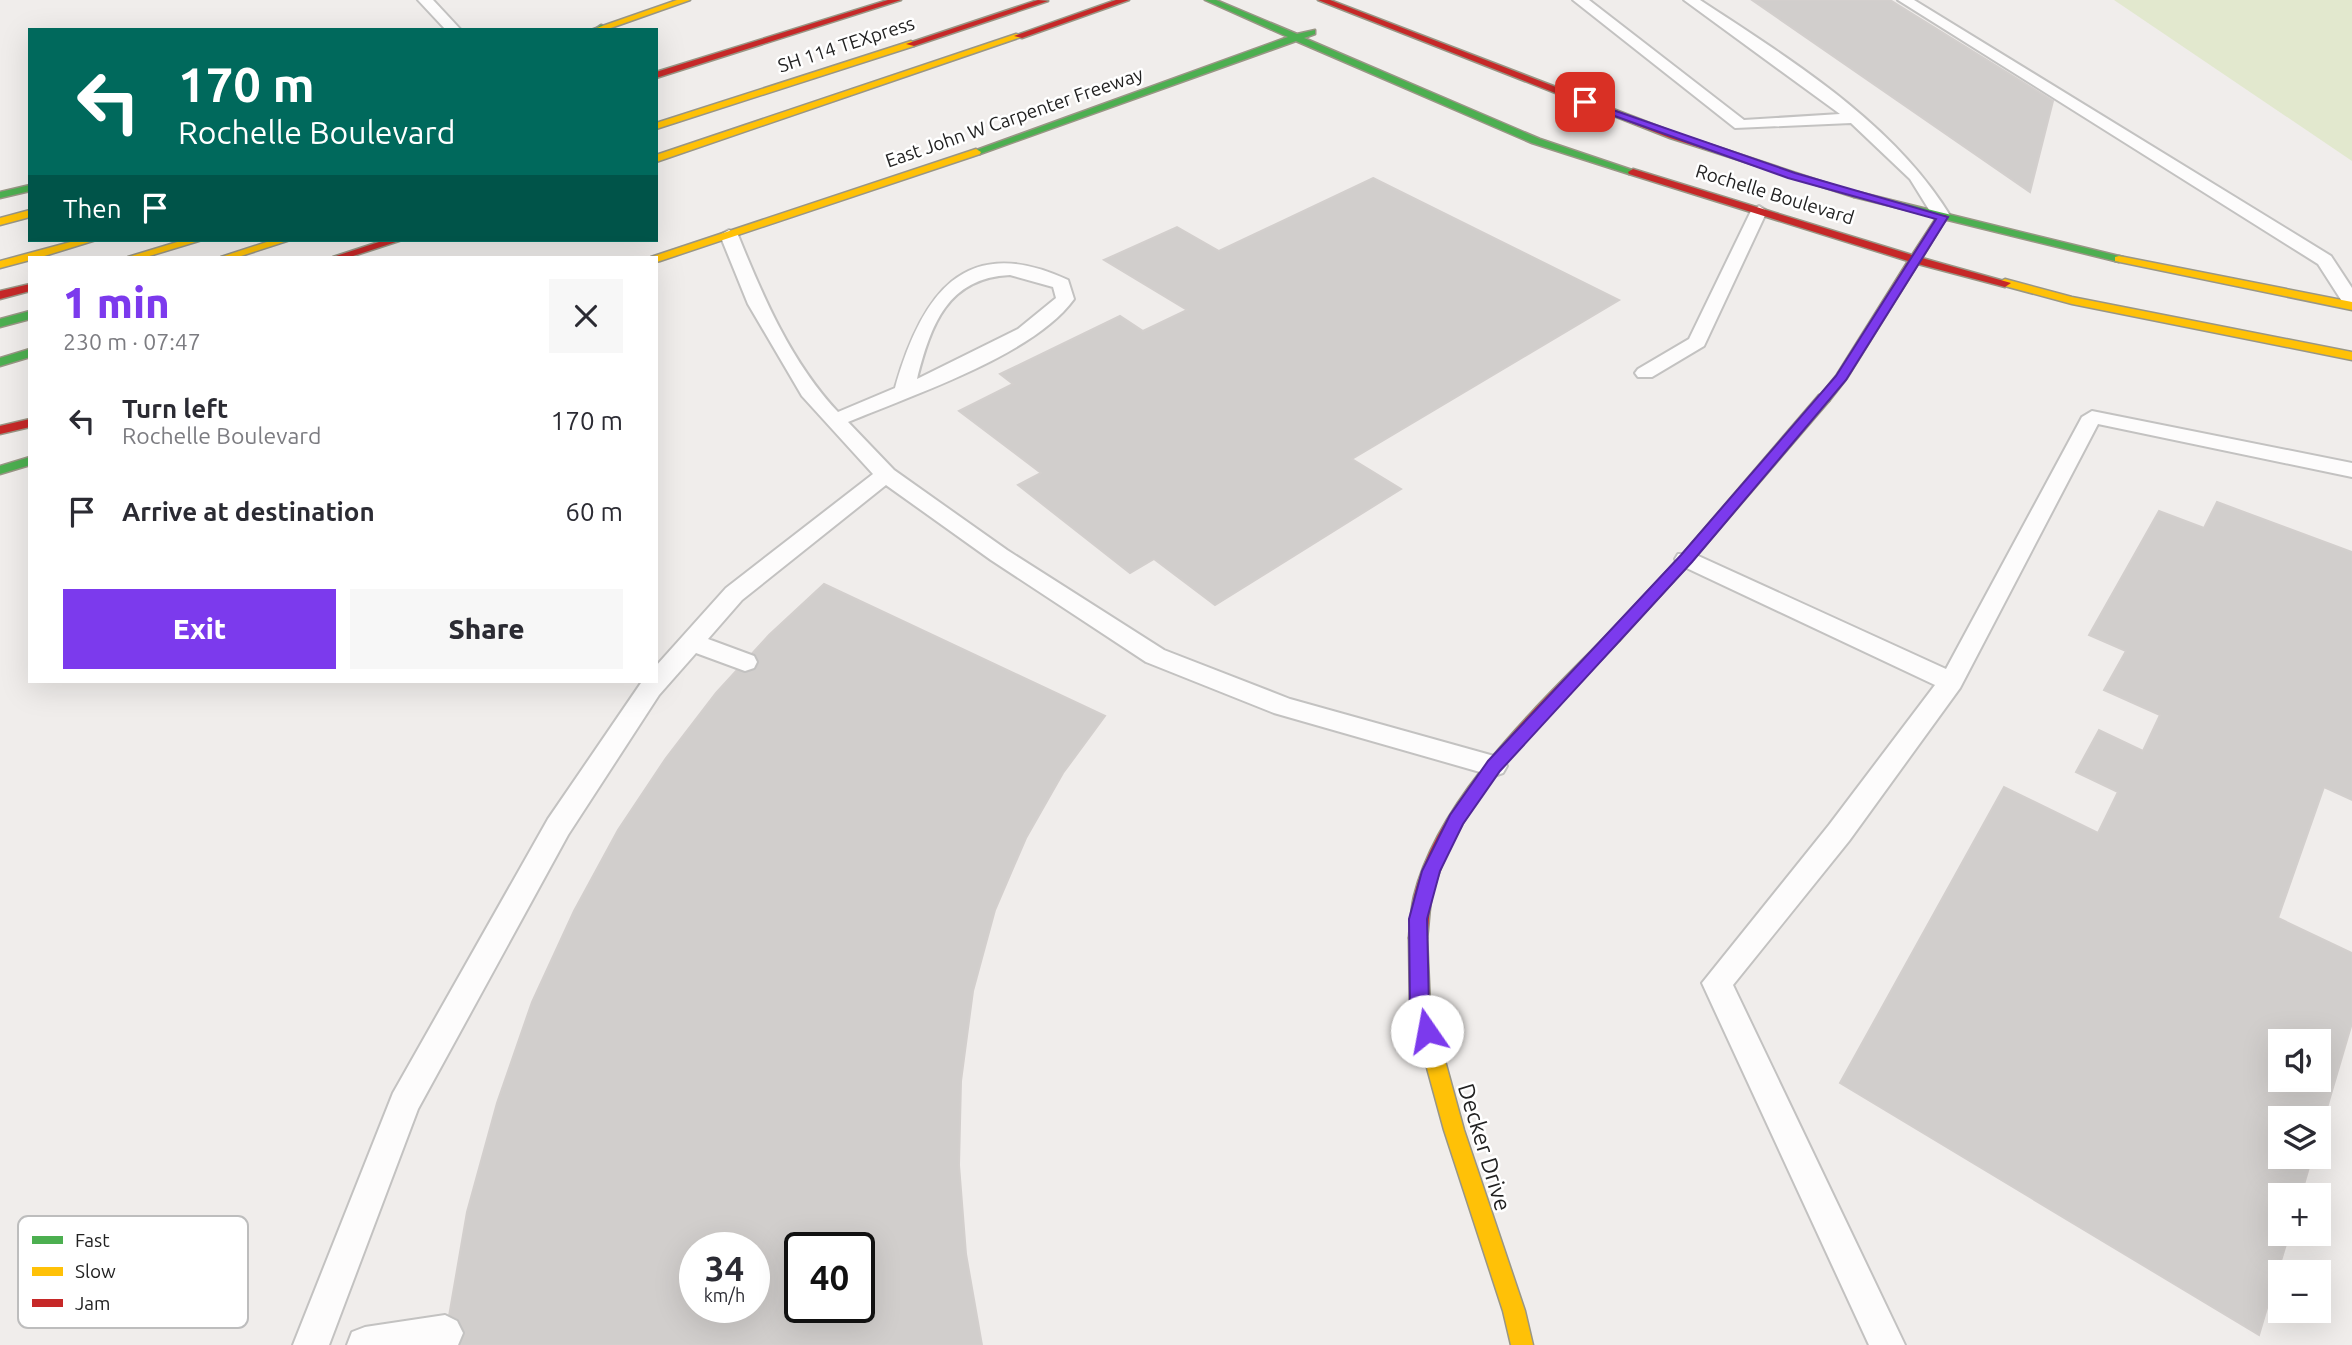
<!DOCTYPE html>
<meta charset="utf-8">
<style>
:root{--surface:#fff;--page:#f7f7f7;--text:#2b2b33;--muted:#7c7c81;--accent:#7c3aed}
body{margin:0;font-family:Ubuntu,sans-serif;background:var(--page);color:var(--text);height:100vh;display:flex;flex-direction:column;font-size:26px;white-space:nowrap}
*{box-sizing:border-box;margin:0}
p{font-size:23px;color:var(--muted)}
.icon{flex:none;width:38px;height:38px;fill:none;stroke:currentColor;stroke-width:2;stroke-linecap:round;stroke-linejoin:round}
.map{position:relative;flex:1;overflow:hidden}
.side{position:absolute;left:28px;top:256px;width:630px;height:427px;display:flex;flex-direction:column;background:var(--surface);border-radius:0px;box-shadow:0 7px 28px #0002}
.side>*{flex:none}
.top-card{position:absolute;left:28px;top:28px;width:630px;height:214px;border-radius:0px;box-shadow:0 7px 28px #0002;background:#00695c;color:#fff;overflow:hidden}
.buttons{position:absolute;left:2268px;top:1029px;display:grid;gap:14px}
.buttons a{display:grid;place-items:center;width:63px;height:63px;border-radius:0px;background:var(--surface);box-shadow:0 7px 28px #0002;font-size:35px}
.speed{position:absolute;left:679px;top:1232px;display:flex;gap:14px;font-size:35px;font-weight:700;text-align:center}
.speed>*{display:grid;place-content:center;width:91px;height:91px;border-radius:50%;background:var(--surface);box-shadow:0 7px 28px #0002;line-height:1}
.speed small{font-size:18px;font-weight:400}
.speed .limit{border:4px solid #111;border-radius:10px;background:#fff;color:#111}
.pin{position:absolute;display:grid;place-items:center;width:60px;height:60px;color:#fff;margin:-30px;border-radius:14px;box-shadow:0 4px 10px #0006}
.me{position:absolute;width:77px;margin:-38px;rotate:348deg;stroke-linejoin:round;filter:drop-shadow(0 0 5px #0008)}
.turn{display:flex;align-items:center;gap:24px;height:147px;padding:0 35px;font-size:32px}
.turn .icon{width:91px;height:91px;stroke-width:2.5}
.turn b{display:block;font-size:49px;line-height:60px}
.then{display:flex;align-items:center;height:66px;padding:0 35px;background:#0003;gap:14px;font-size:26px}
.round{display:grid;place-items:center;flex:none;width:74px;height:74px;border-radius:0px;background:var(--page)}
.summary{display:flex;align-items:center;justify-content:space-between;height:119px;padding:0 35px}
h1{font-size:42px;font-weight:800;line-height:52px;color:var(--accent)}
.action{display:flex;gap:14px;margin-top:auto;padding:14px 35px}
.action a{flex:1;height:80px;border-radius:0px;background:var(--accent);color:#fff;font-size:28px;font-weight:800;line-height:80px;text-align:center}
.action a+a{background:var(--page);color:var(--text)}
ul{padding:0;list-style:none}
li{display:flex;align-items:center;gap:21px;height:91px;padding:0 35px}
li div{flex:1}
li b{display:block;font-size:26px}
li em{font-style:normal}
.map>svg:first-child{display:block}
</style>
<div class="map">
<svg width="2352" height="1345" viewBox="0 0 2352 1345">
<rect width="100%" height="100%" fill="#f0edeb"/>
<path fill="#e2e8ce" d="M 2114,0 L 2352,0 L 2352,161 Z"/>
<path fill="#d1cecc" stroke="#d3cfcd" stroke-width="2" fill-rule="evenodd" d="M 1752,0 L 1890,0 L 2053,101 L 2030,192 Z
M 1373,178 L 1619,300 L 1352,459 L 1401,489 L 1215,605 L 1154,559 L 1130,573 L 1018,485 L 1041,473 L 959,411 L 1013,384 L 1000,374 L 1120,316 L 1143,331 L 1187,310 L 1104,260 L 1177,227 L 1219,251 Z
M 2217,502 L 2352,552 L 2352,800 L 2324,787 L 2278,918 L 2352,953 L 2352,1023 L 2319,1135 L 2319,1118 L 2280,1118 L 2280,1157 L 2312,1157 L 2301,1195 L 2280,1195 L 2280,1234 L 2289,1234 L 2259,1335 L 1840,1083 L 2004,787 L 2098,833 L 2118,792 L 2076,772 L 2099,730 L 2143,751 L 2160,715 L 2104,690 L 2126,651 L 2089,635 L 2159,511 L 2204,528 ZM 2280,1041 L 2319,1041 L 2319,1080 L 2280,1080 Z
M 824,584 L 1105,716 L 1063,773 L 1026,838 L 995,910 L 973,991 L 961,1081 L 959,1165 L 966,1254 L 982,1345 L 444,1345 L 467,1212 L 497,1103 L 532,1002 L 574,911 L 618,830 L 666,758 L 716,693 L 769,635 ZM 695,1248 L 754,1248 L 754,1307 L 695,1307 ZM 800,1248 L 859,1248 L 859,1307 L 800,1307 Z"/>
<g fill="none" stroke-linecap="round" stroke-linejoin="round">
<defs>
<path id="lane" d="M 418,0 L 433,0 L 461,30 L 446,30 Z
M 1573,0 L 1589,0 L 1744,120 L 1840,114 L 1684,0 L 1700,0 C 1791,60 1893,122 1951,217 L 1942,222 L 1936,221 L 1910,179 L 1851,123 L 1735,128 Z
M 1898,0 L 1914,0 L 2331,256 L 2352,288 L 2352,308 L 2345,306 L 2318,264 Z
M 1759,206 L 1767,211 L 1704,346 L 1652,377 L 1638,377 L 1635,373 L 1638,369 L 1689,339 L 1751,211 Z
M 729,230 L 738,235 C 763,297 791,362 838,412 L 895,388 C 921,297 963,231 1068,280 L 1074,299 C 1034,355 912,395 848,422 L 894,470 L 1007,550 L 1164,650 L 1290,699 L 1494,756 L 1503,759 L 1507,766 L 1503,773 L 1494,776 L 1274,713 L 1146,662 L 991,560 L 886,485 L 742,600 L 708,639 L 754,656 L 757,662 L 754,668 L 745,671 L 696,653 L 659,695 L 568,835 L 418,1109 L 329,1345 L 293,1345 L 393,1093 L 548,819 L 641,683 L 656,681 L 656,666 L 726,588 L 873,474 L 802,396 L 748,304 L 720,235 ZM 1010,275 L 1053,287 L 1056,298 L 1018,329 L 917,379 C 931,325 947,278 1010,275 Z
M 2092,411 L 2352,463 L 2352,477 L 2098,424 L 1960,688 L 1849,841 L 1733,985 L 1905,1345 L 1869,1345 L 1702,983 L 1829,825 L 1935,685 L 1678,564 L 1675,559 L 1678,554 L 1694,554 L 1946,669 L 2082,417 Z
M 445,1315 L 457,1321 L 463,1333 L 458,1345 L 347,1345 L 352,1332 L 365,1327 Z"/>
<path id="fast" d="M 1205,0 L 1216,0 L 1297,34 L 1315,30 L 1315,34 L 1304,38 L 1540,139 L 1638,172 L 1629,174 L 1532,143 L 1296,41 L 980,154 L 971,152 L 1288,37 Z
M 601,25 L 604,26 L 604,30 L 594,30 Z
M 30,185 L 30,191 L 0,198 L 0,192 Z
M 1858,192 L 2123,257 L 2125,259 L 2119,262 L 1854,197 L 1854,193 Z
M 30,311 L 30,319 L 0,327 L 0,319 Z
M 30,349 L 30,357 L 0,366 L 0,358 Z
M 30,457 L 30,465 L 0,474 L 0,466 Z"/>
<path id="slow" d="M 677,0 L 690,0 L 605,30 L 591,30 Z
M 1016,34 L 1024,36 L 656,162 L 656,155 Z
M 911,41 L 916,44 L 914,46 L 656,129 L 656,123 Z
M 976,149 L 981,152 L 980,154 L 660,261 L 656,262 L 656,257 L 651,257 Z
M 30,210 L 30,217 L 0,225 L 0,218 Z
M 78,240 L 96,240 L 41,257 L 30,257 L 30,260 L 0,268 L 0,261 Z
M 184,240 L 202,240 L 146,257 L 128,257 Z
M 273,240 L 290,240 L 238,257 L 221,257 Z
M 2119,256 L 2352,302 L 2352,310 L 2115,261 L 2115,257 Z
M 2005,279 L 2072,297 L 2352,352 L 2352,360 L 2072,304 L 2001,285 L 2001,281 Z
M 1824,394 L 1830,398 L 1829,401 L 1691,562 L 1619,641 L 1609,641 L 1606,637 L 1609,633 L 1681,556 L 1819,395 Z
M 1418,930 L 1425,932 L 1427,938 L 1430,1006 L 1464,1130 L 1525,1311 L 1533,1345 L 1511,1345 L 1503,1311 L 1444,1130 L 1410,1006 L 1409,938 L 1411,932 Z"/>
<path id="jam" d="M 888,0 L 901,0 L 656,78 L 656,72 Z
M 1038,0 L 1048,1 L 914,46 L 906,44 Z
M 1116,0 L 1129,0 L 1022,38 L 1014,36 Z
M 1318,0 L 1330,0 L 1678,134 L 1863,195 L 1854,197 L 1670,138 Z
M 1633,169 L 1912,255 L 1938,215 L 1946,215 L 1947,217 L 1922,258 L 2011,283 L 2005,287 L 1918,264 L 1847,378 L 1829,401 L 1819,401 L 1818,398 L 1836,376 L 1908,261 L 1629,174 L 1628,172 Z
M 385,240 L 402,240 L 350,257 L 333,257 Z
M 30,284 L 30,291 L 0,299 L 0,291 Z
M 30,419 L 30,427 L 0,434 L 0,426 Z
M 1614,632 L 1619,633 L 1622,637 L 1619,641 C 1552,712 1457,797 1432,895 C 1429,909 1429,924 1427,938 L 1425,944 L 1418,946 L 1411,944 L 1409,938 C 1410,924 1411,909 1414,896 C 1439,796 1539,705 1609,633 Z"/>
</defs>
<use href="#lane" stroke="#c3c2c1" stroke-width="4"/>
<use href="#fast" stroke="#999685" stroke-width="3"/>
<use href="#slow" stroke="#999685" stroke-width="3"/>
<use href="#jam" stroke="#999685" stroke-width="3"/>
<use href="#lane" fill="#fdfcfc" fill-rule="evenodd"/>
<use href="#fast" fill="#4caf50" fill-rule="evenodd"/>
<use href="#slow" fill="#ffc107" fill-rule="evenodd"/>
<use href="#jam" fill="#c62828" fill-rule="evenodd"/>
</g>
<path fill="#7c3aed" stroke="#51269a" stroke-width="2" d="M 1581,99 L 1795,173 L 1948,217 L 1846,380 L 1692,562 L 1500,771 L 1463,824 L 1440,871 L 1427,919 L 1429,1006 L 1436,1031 L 1434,1037 L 1427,1040 L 1420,1037 L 1410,1006 L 1409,919 L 1422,871 L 1450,815 L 1488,761 L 1681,555 L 1836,376 L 1936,219 L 1788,178 L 1581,104 Z"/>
<g text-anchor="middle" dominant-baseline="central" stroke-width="5" stroke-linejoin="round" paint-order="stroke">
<g font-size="19" fill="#222" stroke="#fff">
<text transform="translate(846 44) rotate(-18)">SH 114 TEXpress</text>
<text transform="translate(1014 117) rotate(-19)">East John W Carpenter Freeway</text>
<text transform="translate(1775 194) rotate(17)">Rochelle Boulevard</text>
</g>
<g font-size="23" fill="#222" stroke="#fff">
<text transform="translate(1485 1147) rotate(73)">Decker Drive</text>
</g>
</g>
<rect x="18" y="1216" width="230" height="112" rx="10" fill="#fff" stroke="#bdbdbd" stroke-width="2"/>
<rect x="32" y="1236" width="31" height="8" fill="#4caf50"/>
<rect x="32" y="1267" width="31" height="9" fill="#ffc107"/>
<rect x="32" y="1299" width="31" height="8" fill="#c62828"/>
<g font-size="19" fill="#222">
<text x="75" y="1247">Fast</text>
<text x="75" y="1278">Slow</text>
<text x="75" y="1310">Jam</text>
</g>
</svg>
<div class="buttons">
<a><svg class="icon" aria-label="sound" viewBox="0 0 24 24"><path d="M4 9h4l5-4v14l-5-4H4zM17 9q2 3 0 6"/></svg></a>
<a><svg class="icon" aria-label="layers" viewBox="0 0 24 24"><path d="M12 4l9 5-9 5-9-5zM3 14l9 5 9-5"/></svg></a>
<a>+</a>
<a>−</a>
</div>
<div class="speed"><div>34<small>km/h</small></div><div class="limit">40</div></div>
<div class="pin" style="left:1585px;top:102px;background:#d93025"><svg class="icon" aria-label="arrive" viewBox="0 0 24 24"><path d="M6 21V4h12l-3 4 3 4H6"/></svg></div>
<svg class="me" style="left:1427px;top:1031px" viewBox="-20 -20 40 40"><circle r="19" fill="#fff"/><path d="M0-13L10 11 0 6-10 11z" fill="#7c3aed"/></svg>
<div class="top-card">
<div class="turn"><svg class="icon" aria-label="left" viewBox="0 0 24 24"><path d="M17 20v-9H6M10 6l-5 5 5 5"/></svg><div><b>170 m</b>Rochelle Boulevard</div></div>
<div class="then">Then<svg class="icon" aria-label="arrive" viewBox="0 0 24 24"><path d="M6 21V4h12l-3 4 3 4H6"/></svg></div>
</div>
<section class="side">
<div class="summary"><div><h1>1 min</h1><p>230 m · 07:47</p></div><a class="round"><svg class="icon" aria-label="close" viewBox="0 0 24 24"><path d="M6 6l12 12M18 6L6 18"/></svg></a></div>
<ul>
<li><svg class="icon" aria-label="left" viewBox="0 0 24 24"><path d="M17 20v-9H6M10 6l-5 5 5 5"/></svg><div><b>Turn left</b><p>Rochelle Boulevard</p></div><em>170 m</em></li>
<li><svg class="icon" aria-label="arrive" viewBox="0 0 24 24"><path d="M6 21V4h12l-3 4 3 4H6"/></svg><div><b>Arrive at destination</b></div><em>60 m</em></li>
</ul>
<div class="action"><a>Exit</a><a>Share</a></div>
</section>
</div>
